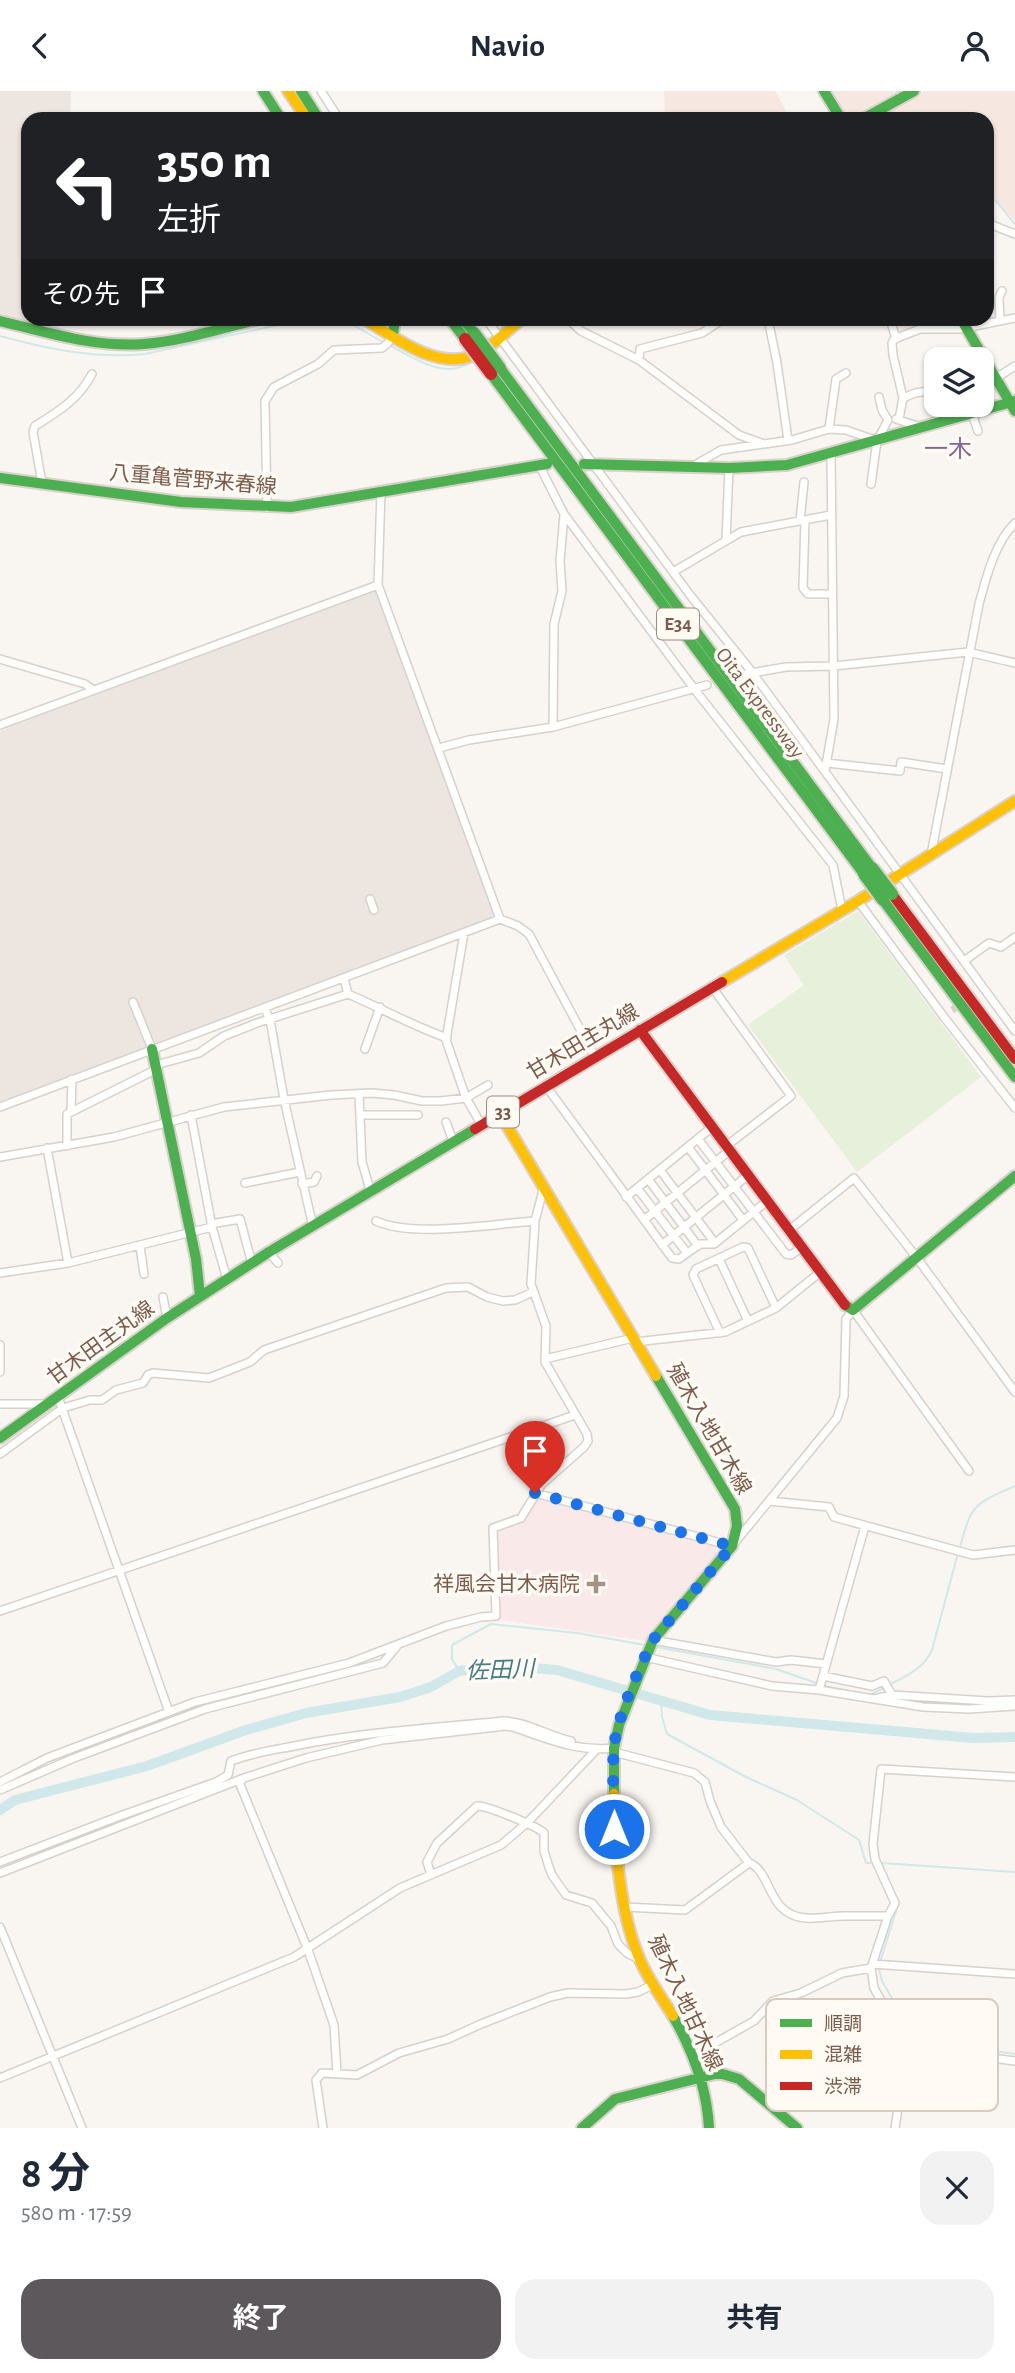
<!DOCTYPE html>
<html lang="ja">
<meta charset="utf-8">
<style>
:root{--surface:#fff;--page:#f2f2f3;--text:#1f2937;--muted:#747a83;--accent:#5c585b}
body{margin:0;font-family:"Alegreya Sans","Noto Sans JP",sans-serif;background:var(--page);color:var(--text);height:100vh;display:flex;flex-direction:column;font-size:26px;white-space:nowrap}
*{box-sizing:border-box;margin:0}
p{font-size:23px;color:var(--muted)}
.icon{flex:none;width:38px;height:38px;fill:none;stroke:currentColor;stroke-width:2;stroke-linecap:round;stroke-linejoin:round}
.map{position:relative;height:2037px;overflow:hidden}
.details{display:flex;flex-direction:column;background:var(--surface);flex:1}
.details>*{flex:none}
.guide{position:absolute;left:21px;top:21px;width:973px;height:214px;border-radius:21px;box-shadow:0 2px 5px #0004;background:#202124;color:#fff;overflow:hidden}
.tools{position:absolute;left:924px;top:256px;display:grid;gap:14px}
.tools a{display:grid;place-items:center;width:70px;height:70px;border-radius:14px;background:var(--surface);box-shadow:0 2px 5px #0004;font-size:35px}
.pin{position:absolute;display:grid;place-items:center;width:60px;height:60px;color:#fff;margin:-72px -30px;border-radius:50% 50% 50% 0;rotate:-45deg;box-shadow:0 0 7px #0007}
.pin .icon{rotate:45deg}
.me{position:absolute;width:77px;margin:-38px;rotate:0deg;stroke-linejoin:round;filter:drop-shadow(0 0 5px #0008)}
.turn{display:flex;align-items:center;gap:24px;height:147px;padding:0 21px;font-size:32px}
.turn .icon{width:91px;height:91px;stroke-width:2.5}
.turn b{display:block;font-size:49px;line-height:60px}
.then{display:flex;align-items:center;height:66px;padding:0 21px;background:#0003;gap:14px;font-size:26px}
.round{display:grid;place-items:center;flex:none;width:74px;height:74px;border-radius:21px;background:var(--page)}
.headline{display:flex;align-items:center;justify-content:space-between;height:119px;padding:0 21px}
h1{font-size:42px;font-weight:700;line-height:52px}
.action{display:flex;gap:14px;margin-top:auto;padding:14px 21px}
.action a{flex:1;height:80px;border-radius:21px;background:var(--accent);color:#fff;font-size:28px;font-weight:700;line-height:80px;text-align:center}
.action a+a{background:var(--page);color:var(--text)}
header{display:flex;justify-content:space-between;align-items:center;height:91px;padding:0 21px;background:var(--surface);font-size:32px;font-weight:700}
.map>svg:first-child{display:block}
</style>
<header><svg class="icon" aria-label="back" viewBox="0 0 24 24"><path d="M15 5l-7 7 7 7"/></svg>Navio<svg class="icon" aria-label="person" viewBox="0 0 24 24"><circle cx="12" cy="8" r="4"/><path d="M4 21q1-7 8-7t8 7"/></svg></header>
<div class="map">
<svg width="1015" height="2037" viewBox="0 0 1015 2037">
<rect width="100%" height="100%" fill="#f9f5f0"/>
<path fill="#f6e8e1" d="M 664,0 L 775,0 L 788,23 L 779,28 L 675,28 L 665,24 Z
M 831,0 L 906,0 L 856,25 L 845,23 Z
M 924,0 L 1015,0 L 1015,129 L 987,103 L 987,28 L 871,28 Z"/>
<path fill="#ede5e0" d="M 0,0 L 71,0 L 70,28 L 28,28 L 28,228 L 59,228 L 58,236 L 0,224 Z
M 372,499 L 376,501 L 496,824 L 494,829 L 0,1015 L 0,640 Z"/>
<path fill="#fae9e9" d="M 537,1407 L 725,1456 L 646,1550 L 499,1529 L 495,1440 L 524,1428 Z"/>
<path fill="#e7f0db" d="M 858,820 L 981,986 L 857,1081 L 748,934 L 804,894 L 784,864 Z"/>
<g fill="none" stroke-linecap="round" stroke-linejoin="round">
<path stroke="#d0e8ea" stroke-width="2" d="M 987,104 L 996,110 L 1015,133
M 334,228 L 355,235 L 383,251
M 0,245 C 47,258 96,268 145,263 L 305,228
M 391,255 C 416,268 444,289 471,271
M 960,1457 C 971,1413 974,1413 1015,1395
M 656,1556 L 776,1578 L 819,1593
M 459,1580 L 452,1568 L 452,1554 L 491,1533 L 577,1542 L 645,1554
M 891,1593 C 908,1584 924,1577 932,1559 L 958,1462
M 824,1595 L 869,1604 L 886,1596
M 661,1610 L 662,1626 L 667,1643 L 746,1686 L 797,1709 L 859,1749 L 866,1772 L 871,1772
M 896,1806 L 881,1772 L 1015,1781
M 880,1871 L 898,1814
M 879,1877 L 882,1890 L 916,1949 L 1015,1963"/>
<path stroke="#d0e8ea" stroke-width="10" d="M 0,1719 L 15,1709 L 147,1675 L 246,1639 L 306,1622 L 400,1606 L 431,1596 L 459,1580 L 504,1575 L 557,1579 L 710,1624 L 973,1647 L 1015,1646"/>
<path stroke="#d9cfc7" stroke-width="7" stroke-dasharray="7 3.5" stroke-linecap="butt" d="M 952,919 L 977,903"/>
<defs>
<path id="street" d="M 321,0 L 339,28
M 987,132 L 1015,143
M 486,228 L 690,504 L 752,581 L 1015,940
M 568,228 L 581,240 L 639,269 L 739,344 L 764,353 L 792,349 L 829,338 L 846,339 L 875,349
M 768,228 L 777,272 L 788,349
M 890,228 L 896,248
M 1000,230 L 999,206 L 1002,200
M 947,265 L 980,260
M 639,269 L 640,258 L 702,242 L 723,228
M 996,287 L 1015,275
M 903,307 L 915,302 L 936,299
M 957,313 L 959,327
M 972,323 L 978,340
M 896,328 L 921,336
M 899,328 L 903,307 L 893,264 L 892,252 L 894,248 L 920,238 L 960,238 L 1015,227
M 829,338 L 836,288 L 846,282
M 539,374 L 564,423 L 695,599 L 833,774 L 842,819
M 693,375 L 721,359 L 764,353
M 42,392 L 33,341 L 35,335 C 59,320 78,309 92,283
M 871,393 L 877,350 L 888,329 L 882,319 L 879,306
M 267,417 L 265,310 L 274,296 L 318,273 L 334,259 L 382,257 L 388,252 L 393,244
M 800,429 L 804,391
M 805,429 L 803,497 L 808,503 L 831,503
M 726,449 L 729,377
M 673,481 L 741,441 L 831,424
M 378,494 L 381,400
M 0,568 L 85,593 L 92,598
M 740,584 L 786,576 L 834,575 L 968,561 L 1015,572
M 0,634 L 378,494 L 500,828
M 553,636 L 554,533 L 562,500 L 560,470 L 564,424
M 439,657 L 469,649 L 553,636 L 707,594
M 827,672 L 900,680 L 901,671 L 947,678
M 825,680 L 834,628 L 831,362
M 931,764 L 979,513 C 986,487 995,451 1015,432
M 370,808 L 374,819
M 858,810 L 944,926 L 1015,1017
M 464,842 L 446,949 L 466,1007 L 481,1033
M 964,870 L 989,852 L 1001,856 L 1015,846
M 344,888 L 348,903 C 381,917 413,935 447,947
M 712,896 L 791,1005 L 725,1056
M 133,911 L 152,958
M 265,918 L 270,929 L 284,1008 L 313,1136
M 365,958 L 380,916
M 156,974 L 199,962 L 224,945 L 257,932 L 348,903
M 546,995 L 672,1167 L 679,1168 L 700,1153 L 714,1153 L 766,1111
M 359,1003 L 362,1071 L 371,1102
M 0,1016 L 500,828 L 518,835 L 529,843 L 595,966
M 71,1021 L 72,988
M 191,1024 L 212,1136
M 360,1024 L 418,1024
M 446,1031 L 453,1050
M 698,1048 L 786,1163 L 791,1164 L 801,1157
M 67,1055 L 67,1023 L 157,978
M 688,1056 L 743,1129
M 47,1057 L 68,1172
M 0,1066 L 114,1046 L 224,1016 L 331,1004 L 372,1002 L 394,1004 L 422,1010 L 441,1010 L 466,1007 L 488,994
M 660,1079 L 715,1152
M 648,1088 L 698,1155
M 245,1092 L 300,1081
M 302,1093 L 314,1091 L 317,1085
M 637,1097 L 687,1162
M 626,1106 L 711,1037
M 644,1129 L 729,1060
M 376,1130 C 413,1147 492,1133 535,1130
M 211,1133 L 240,1128 L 252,1173
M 788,1140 L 854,1087 L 917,1167 L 1015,1301
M 662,1154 L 747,1085
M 140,1155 L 144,1183
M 269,1161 L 278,1172
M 719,1168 L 748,1230
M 0,1182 L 68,1172 L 212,1136 L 227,1188
M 163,1206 L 167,1227
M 720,1242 L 693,1184 L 696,1178 L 743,1156 L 748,1157 L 776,1217
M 635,1251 L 725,1241 L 776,1217 L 819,1182
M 0,1254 L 0,1281
M 545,1268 L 633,1247
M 58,1306 L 169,1621
M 0,1313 L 48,1313
M 0,1363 L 63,1317 L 90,1309 L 102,1309 L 116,1299 L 143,1292 L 148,1284 L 153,1282 L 209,1287 L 250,1271 L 264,1259 L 446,1197 L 468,1196 L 487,1206 L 503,1210 L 515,1209 L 533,1201
M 535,1402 L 732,1455 L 837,1327 L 844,1305 L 846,1228 L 853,1219 L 969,1380
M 769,1410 L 829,1416 L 834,1426 L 973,1464 L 1015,1459
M 0,1520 L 575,1324
M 653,1549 L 776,1571 L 791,1569 L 826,1573
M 645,1566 L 772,1595 L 819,1599 L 923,1616 L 969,1618 L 1015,1615
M 823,1585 L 872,1595 L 884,1590 L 892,1604 L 874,1608
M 819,1599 L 865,1435
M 892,1604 L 988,1610 L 1015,1609
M 614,1661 L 694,1682 L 705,1691 L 710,1710 L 721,1736 L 749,1772
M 243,1688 L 239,1691 L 308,1859 L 334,1934 L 337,1983
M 0,1691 L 47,1667 L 195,1611 L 349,1572 L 446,1535 L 481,1526 L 496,1525 L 493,1437 L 521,1427 L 542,1393 L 584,1356 L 588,1350 L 587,1343 L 545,1271 L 546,1235 L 531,1193 L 535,1130 L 543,1099
M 0,1699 L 74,1667 L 205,1618 L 383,1572 L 397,1555
M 0,1771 L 120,1725 L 216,1691 L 228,1684 L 231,1670 C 251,1662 273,1659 294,1655 C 363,1641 433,1637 503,1630 C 525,1630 548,1645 571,1650
M 0,1782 L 244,1687 L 306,1667 L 382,1649 L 505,1635 L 513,1636 C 548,1648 576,1661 614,1657
M 431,1784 L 427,1771 L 437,1752 L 477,1715 C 486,1714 537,1735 544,1742 L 544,1760 L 549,1776 L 552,1784 L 566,1804 L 592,1812 L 611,1835 L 618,1853 L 627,1862 L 639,1868
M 625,1816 L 685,1819 L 749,1772 C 765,1777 769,1804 781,1816 C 799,1834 822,1825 844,1825 C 859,1825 874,1825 888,1825
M 0,1836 L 82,2037
M 873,1873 L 1015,1883
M 692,1965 L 754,1930 L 773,1910 L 801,1902 L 842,1882 L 871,1877
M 0,1987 L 294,1866 L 400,1797 L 501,1754 L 528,1731 L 596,1659
M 765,2010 L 796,2000 L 831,1966 L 852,1956 L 872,1955 L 886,1962 L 894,1962 L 907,1956 L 1015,1970
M 323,2037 L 316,1989 L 322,1982 L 357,1984 L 399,1962 L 448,1948 L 481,1933 L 550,1906 L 568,1902 L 626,1903 L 638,1901 L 652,1894
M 895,2037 L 907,1956 L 874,1897 L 871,1877 L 888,1825 L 895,1812 L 875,1768 L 873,1753 L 881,1678 L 1015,1686"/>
<path id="fast" d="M 263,0 L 281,28
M 301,0 L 319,28
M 824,0 L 841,28
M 863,28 L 914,0
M 450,228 L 465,248
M 463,228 L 474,242
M 961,228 L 1015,320
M 0,230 C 47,241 95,257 144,253 C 183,250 222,237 260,228
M 393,244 L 395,228
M 500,277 L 872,777
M 491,283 L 864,783
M 584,373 L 729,377 L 787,374 L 1015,310
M 0,387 L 181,411 L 291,416 L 547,373
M 883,809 L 1015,986
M 152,958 L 196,1168 L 200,1205
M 845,1214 L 853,1219 L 1015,1085
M 0,1347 L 167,1227 L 269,1161 L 475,1038
M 614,1703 L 614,1657 L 619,1634 L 653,1549 L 732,1455 L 737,1435 L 735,1418 L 656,1285
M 673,1925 C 693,1960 707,1997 709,2037
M 582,2037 L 615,2008 L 719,1982 L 739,1988 L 797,2037"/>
<path id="slow" d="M 288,0 L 307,28
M 364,228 C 393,245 433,277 469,266 C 489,260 506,240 522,228
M 722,891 L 858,810 L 1015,710
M 500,1023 L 656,1285
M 614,1703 C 614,1753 620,1823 640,1869 C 648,1888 662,1907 673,1925"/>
<path id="jam" d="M 892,803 L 1015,968
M 640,939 L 845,1214
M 475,1038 L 722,891"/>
</defs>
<use href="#street" stroke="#d7d1cb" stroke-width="10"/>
<use href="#fast" stroke="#d9d2cb" stroke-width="14"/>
<use href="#slow" stroke="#d9d2cb" stroke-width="14"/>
<use href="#jam" stroke="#d9d2cb" stroke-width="14"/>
<use href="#street" stroke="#fefefd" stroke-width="7"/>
<use href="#fast" stroke="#4caf50" stroke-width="10"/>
<use href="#slow" stroke="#ffc107" stroke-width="10"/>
<use href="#jam" stroke="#c62828" stroke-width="10"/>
<defs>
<path id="fast-bridge" d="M 474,242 L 500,277
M 872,777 L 892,803
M 864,783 L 883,809"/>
<path id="jam-bridge" d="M 465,248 L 491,283"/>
</defs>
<use href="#fast-bridge" stroke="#dad1cc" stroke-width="16" stroke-linecap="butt"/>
<use href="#jam-bridge" stroke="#dad1cc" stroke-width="16" stroke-linecap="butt"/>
<use href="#fast-bridge" stroke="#4caf50" stroke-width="12"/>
<use href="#jam-bridge" stroke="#c62828" stroke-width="12"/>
</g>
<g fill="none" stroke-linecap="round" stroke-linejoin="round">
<path stroke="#1a73e8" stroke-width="12" stroke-dasharray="0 21.6" d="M 535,1402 L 732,1455 L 653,1549 C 639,1577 617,1626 614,1656 C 612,1683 614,1711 614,1738"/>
</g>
<path fill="#a69286" stroke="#fffaf3" stroke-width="2.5" d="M592.5 1482.5h7v7h7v7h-7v7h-7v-7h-7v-7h7z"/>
<g text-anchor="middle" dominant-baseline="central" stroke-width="7" stroke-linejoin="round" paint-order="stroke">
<g fill="#fffaf3" stroke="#a28b7f" stroke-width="2">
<rect x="657" y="517.5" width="42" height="31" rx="5"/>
<rect x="487" y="1005.5" width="32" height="31" rx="5"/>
</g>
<g font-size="19" font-weight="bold" fill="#7a5c4d">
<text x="678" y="533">E34</text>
<text x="503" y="1021">33</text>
</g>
<g font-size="21" fill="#7a5c4d" stroke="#fffaf3">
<text transform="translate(193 389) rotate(5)">八重亀菅野来春線</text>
<text transform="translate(760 612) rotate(53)">Oita Expressway</text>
<text transform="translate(583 951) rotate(-31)">甘木田主丸線</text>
<text transform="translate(101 1252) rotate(-36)">甘木田主丸線</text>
<text transform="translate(709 1338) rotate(60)">殖木入地甘木線</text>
<text transform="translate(685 1912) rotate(65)">殖木入地甘木線</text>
</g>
<g font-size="21" fill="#7a5c4d" stroke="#fffaf3" text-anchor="end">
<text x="580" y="1493">祥風会甘木病院</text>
</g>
<g font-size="23" font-style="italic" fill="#437c86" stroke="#fffaf3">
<text transform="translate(500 1580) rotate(-2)">佐田川</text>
</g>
<g font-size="24" fill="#846695" stroke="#fffaf3">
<text x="948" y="359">一木</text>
</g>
</g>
<rect x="766" y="1908" width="232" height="112" rx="10" fill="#fffaf3" stroke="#d7cbc1" stroke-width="2"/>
<rect x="780" y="1928" width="32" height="8" fill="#4caf50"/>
<rect x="780" y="1959" width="32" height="9" fill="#ffc107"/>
<rect x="780" y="1991" width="32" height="8" fill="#c62828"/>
<g font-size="19" fill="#7a5c4d">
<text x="824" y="1939">順調</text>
<text x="824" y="1970">混雑</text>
<text x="824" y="2002">渋滞</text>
</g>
</svg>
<div class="tools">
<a><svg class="icon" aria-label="layers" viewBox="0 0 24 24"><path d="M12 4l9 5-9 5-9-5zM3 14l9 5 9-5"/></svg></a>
</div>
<div class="pin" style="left:535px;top:1402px;background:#d93025"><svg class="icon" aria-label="arrive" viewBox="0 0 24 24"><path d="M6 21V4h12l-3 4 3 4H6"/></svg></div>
<svg class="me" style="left:614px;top:1738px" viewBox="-20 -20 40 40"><circle r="17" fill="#1a73e8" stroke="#fff" stroke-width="3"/><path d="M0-11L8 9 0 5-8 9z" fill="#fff"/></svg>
<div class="guide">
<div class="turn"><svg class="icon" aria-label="left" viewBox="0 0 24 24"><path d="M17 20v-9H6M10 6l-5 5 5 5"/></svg><div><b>350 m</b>左折</div></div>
<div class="then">その先<svg class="icon" aria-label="arrive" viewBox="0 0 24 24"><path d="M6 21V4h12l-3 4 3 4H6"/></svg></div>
</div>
</div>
<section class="details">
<div class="headline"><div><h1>8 分</h1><p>580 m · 17:59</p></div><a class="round"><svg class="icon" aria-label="close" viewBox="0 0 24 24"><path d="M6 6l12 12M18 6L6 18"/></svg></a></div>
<div class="action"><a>終了</a><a>共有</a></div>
</section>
